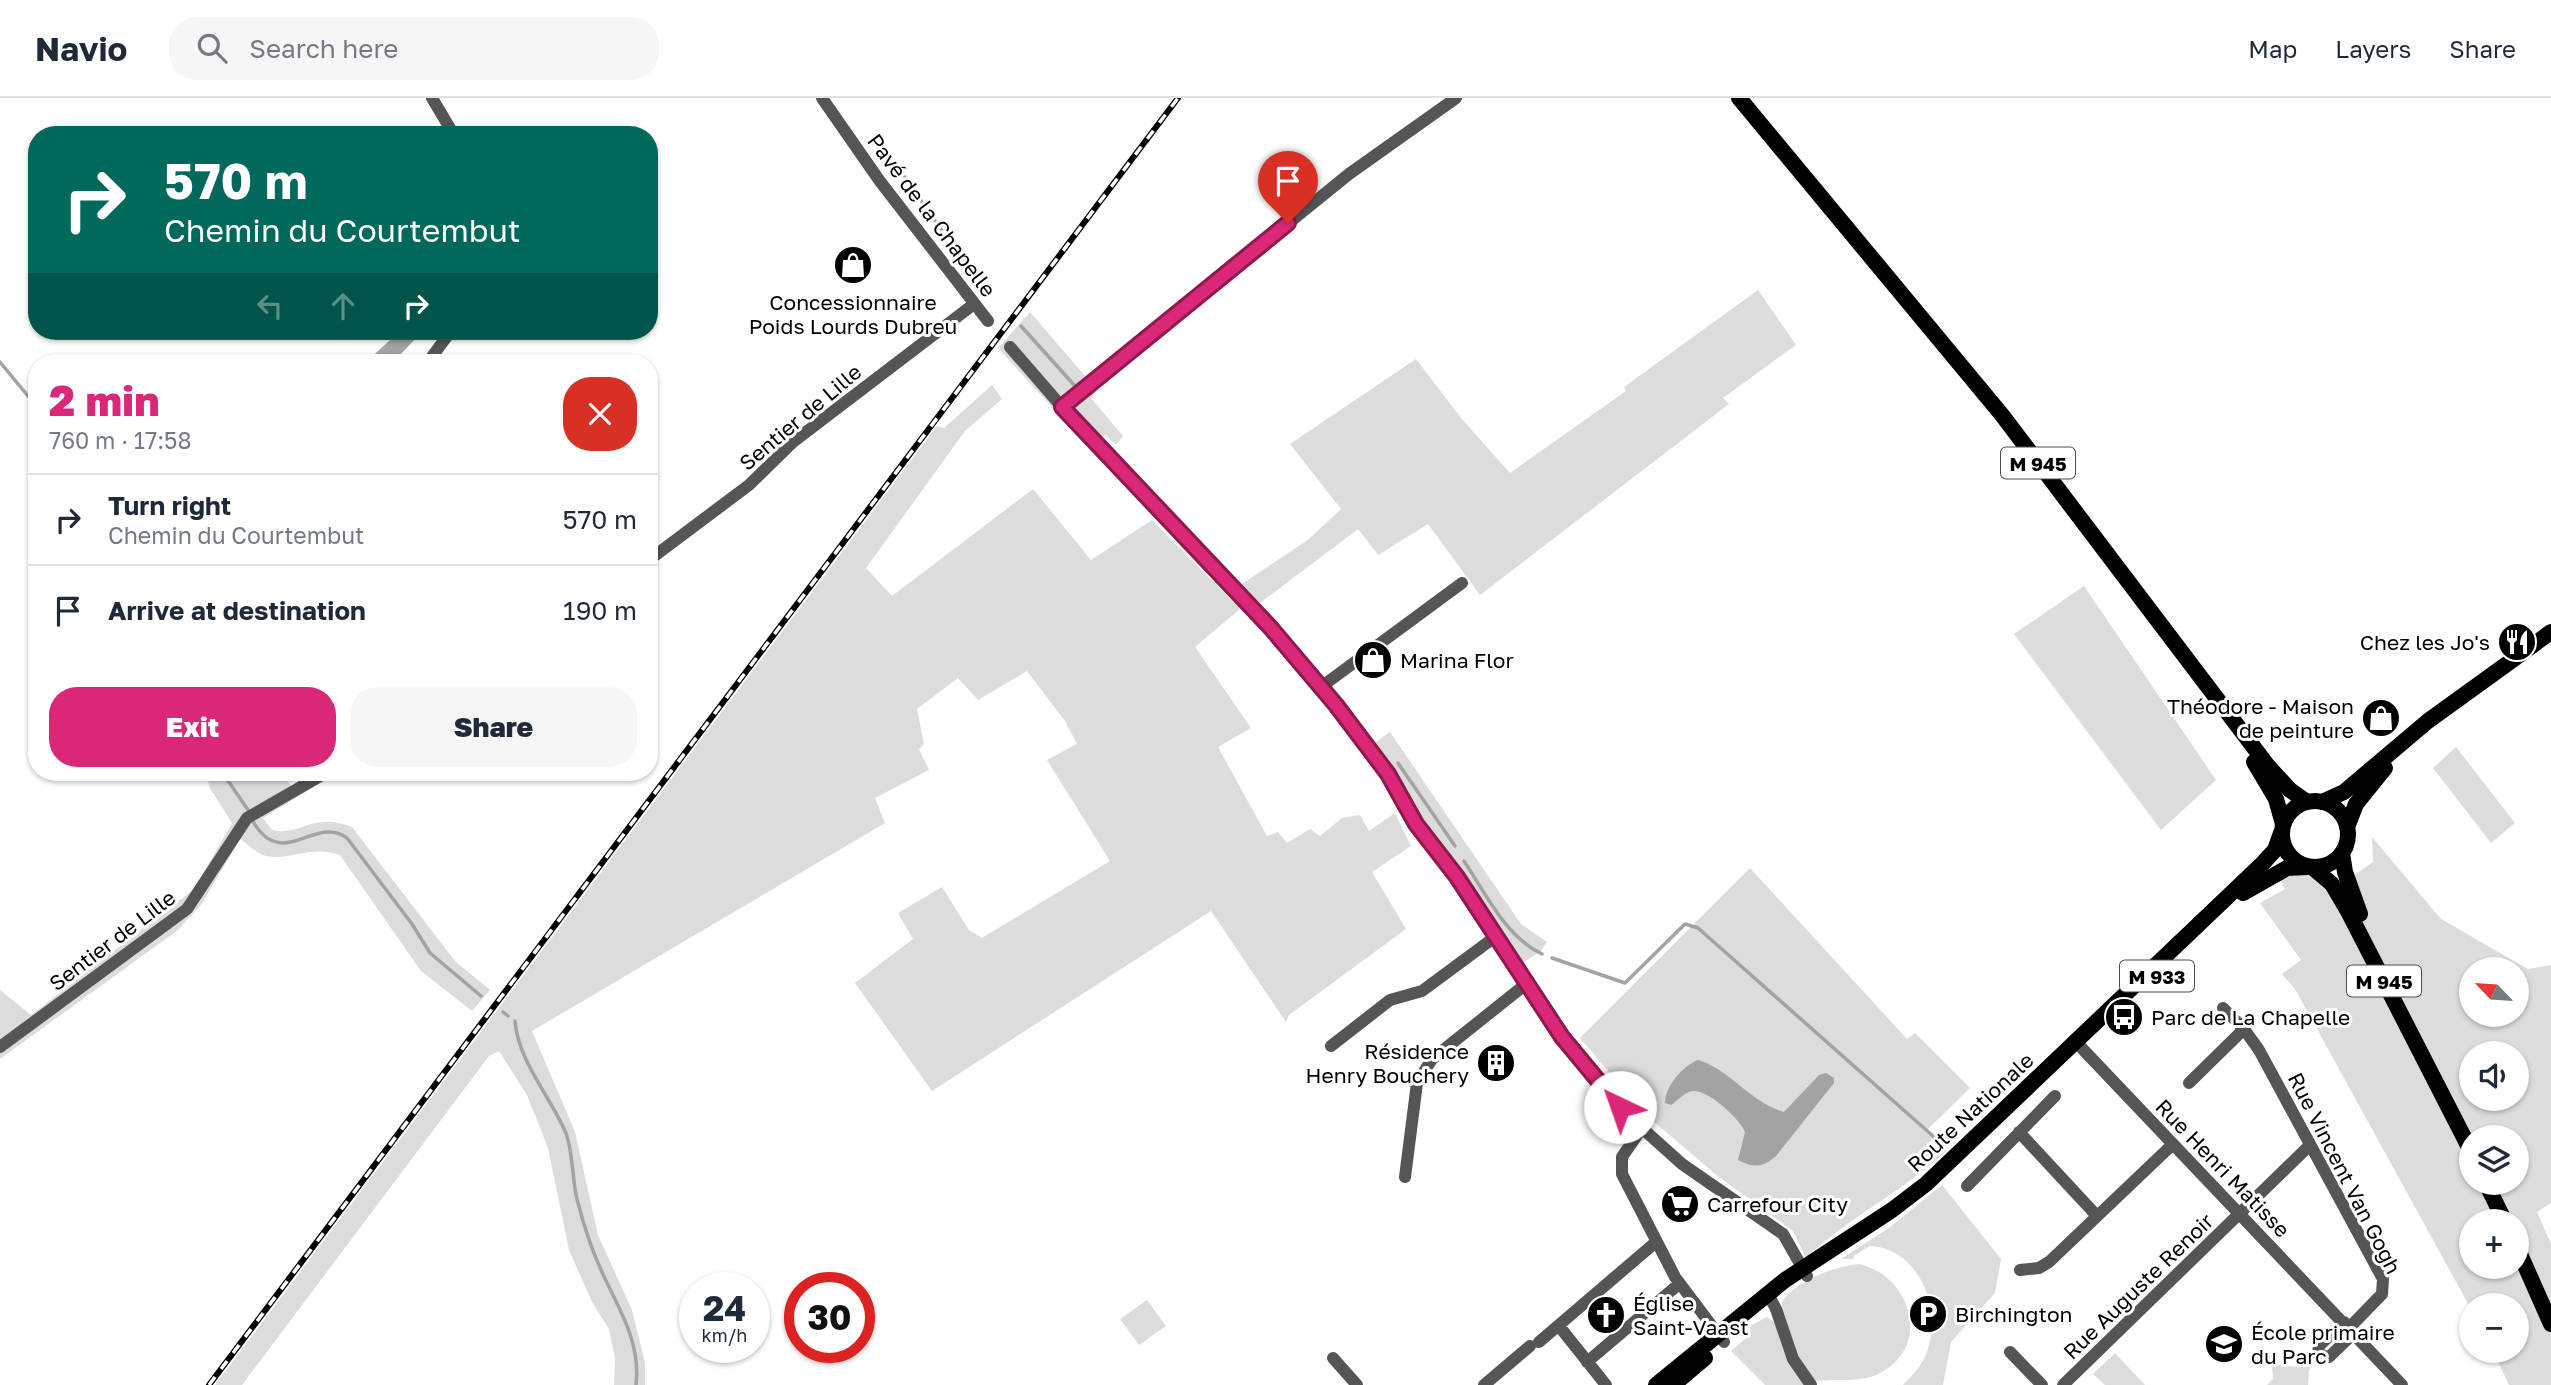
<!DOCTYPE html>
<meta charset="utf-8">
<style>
:root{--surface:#fff;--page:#f6f6f7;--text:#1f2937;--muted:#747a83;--line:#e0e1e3;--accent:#db2777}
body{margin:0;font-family:"Golos Text",sans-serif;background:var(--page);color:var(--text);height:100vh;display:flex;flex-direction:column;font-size:26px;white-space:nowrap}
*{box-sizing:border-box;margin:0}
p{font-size:23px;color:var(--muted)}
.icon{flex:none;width:38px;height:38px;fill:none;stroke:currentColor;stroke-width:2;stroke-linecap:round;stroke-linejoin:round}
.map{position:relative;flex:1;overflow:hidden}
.side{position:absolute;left:28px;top:256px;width:630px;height:427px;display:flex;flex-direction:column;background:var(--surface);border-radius:28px;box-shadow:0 2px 5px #0004}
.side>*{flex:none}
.top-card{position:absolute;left:28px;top:28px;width:630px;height:214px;border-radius:28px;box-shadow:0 2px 5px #0004;background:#00695c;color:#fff;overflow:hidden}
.needle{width:46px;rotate:295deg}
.fabs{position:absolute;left:2459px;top:859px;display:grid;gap:14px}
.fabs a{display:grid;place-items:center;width:70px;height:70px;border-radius:50%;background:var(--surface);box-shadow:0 2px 5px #0004;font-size:35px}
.speed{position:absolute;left:679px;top:1174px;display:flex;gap:14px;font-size:35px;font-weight:700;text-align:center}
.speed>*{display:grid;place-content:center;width:91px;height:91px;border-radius:50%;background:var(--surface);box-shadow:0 2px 5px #0004;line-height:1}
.speed small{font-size:18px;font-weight:400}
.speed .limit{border:10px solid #d22;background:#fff;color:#111}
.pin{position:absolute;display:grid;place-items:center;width:60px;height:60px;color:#fff;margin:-72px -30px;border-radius:50% 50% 50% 0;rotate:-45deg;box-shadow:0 0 7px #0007}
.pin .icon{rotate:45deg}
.me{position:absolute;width:77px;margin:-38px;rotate:318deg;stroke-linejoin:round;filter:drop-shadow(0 0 5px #0008)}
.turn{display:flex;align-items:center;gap:24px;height:147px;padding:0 21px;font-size:32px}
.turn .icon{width:91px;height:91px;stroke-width:2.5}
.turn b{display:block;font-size:49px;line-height:60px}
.lanes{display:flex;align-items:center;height:66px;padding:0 21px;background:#0003;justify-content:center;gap:35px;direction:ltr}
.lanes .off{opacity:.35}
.round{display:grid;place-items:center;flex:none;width:74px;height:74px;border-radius:28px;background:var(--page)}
.summary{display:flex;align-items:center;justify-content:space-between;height:119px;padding:0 21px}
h1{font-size:42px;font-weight:800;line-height:52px;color:var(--accent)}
.cta{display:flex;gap:14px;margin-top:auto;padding:14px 21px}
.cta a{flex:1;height:80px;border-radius:28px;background:var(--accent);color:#fff;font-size:28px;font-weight:800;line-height:80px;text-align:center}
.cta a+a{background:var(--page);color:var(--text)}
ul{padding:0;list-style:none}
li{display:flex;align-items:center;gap:21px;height:91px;padding:0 21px;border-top:2px solid var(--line)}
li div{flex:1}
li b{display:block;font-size:26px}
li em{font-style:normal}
header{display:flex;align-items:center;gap:42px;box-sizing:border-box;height:98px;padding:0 35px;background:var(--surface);border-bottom:2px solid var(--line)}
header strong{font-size:33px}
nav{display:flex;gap:38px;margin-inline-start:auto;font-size:24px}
.search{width:490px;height:63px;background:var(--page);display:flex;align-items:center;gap:18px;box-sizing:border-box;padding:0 24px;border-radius:28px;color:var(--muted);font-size:26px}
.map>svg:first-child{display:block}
</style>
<header>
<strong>Navio</strong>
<div class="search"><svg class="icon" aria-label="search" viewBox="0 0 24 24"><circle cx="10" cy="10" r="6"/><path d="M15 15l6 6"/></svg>Search here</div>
<nav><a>Map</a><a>Layers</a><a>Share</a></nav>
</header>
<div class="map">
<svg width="2551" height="1287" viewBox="0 0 2551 1287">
<rect width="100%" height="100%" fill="#fff"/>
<path fill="#dcdcdc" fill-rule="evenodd" d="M 1758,192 L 1796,247 L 1723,300 L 1729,306 L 1480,497 L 1428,426 L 1378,457 L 1358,431 L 1260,505 L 1242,486 L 1309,441 L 1341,411 L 1290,346 L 1416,261 L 1461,320 L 1510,375 L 1626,293 L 1624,289 Z
M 1030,214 L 1097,292 L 1091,300 L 1123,338 L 1116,347 L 1105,337 L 1089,350 L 998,250 Z
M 992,287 L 1002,301 L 965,333 L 866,470 L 892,498 L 1033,391 L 1091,462 L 1152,422 L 1240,511 L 1195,549 L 1251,630 L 1218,649 L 1267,738 L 1278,734 L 1287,745 L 1310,731 L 1320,738 L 1342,720 L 1360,717 L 1369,733 L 1395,715 L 1411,748 L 1372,774 L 1406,831 L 1289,917 L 1286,924 L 1211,813 L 932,993 L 855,885 L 913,841 L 898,815 L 942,789 L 969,832 L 982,840 L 1110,763 L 1047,662 L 1077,646 L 1065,623 L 1027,573 L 978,602 L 958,580 L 917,611 L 924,646 L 919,651 L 929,672 L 875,700 L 885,725 L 532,933 L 575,1034 L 598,1137 L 632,1212 L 645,1265 L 645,1287 L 614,1287 L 615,1261 L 609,1231 L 592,1204 L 569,1152 L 548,1050 L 527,997 L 499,953 L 489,958 L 242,1287 L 215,1287 L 937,328 L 944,330 Z
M 2084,488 L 2216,682 L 2161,732 L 2014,536 Z
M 1390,634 L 1521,826 L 1547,844 L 1541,853 L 1521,866 L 1429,740 L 1373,646 Z
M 2456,649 L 2515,725 L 2491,745 L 2433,670 Z
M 205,674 L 282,674 L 291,688 L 315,674 L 338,674 L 263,720 L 272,732 C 301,739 311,713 352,729 L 455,863 L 490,892 L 472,913 L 421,873 L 340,757 C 310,746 286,765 263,757 C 255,754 247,745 240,741 L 201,807 L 178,832 L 0,961 L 0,892 L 31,917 L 194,791 L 232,725 L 210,690 Z
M 2372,739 L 2441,821 L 2528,871 L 2551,867 L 2551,1105 L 2537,1114 L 2551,1146 L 2551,1287 L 2509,1287 L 2493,1253 L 2516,1253 L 2516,1208 L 2471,1208 L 2471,1211 L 2295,891 L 2282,876 L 2301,862 L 2260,805 L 2285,791 L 2280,781 L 2302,773 L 2320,782 L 2331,793 L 2373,764 ZM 2471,872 L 2516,872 L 2516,917 L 2471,917 ZM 2471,956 L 2516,956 L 2516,1001 L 2471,1001 ZM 2471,1040 L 2516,1040 L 2516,1085 L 2471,1085 ZM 2471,1124 L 2516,1124 L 2516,1169 L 2471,1169 Z
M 1750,770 L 1907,941 L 1915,935 L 1970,990 L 1926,1033 L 1947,1052 C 1904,1093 1849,1119 1806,1160 L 1793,1133 L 1714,1075 L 1646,1017 L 1580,940 Z
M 1942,1087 L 2001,1161 L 1995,1195 L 1951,1244 L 1943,1287 L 1903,1287 C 1915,1275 1925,1264 1929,1247 C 1941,1207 1917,1150 1870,1148 L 1855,1157 L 1853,1161 L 1841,1161 L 1889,1130 Z
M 1859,1166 C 1909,1177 1933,1245 1882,1274 C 1861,1286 1838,1280 1814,1283 C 1799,1262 1781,1232 1782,1204 C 1795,1183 1835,1168 1859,1166 Z
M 1147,1202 L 1166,1228 L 1139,1247 L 1120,1221 Z
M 1767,1219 L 1775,1225 L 1785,1257 L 1805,1287 L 1765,1287 L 1731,1253 L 1751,1236 L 1750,1228 Z
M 2115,1255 L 2145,1287 L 2105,1287 L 2093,1276 Z
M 2312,1260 L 2316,1264 L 2309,1272 L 2308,1287 L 2267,1287 L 2273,1281 L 2272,1267 L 2303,1269 Z"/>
<path fill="#a3a3a3" d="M 400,233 L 423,233 L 393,264 L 366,264 Z
M 1698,962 C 1731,972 1751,1005 1784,1014 L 1819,977 L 1826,975 L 1834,980 L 1834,985 L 1776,1058 C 1762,1070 1754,1070 1738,1062 L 1745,1034 C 1740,1021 1704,987 1689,994 C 1683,996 1677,1003 1671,1007 L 1665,1005 C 1665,988 1683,968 1698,962 Z"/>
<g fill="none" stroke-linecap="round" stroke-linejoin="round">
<path stroke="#a3a3a3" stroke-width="3.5" d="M 880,56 L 901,74
M 905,79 L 973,178
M 1021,228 L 1075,288
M 0,264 L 37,309
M 1398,665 L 1455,748
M 222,674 L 248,712
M 252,722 C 282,775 315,716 347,740 L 412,826 L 430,855 L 481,898
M 1464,763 C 1486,796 1506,839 1542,856
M 1552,860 L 1625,885 L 1685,826 L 1698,830 L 1942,1046
M 503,914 L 508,918
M 515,923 C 518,962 549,997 565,1033 C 573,1050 572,1082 577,1101 C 583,1125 591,1150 601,1172 C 618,1210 641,1243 636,1287"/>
<path stroke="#555" stroke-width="12" d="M 432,0 L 454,37
M 822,0 L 879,82 L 988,223
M 1010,249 L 1062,309 L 1270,529 L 1336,607 L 1380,664 L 1416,726 L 1457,779 L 1562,939 L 1598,985 L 1633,1022 L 1682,1066 L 1783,1136 L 1807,1178
M 428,264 L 451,233
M 1062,309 L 1349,76 L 1456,0
M 649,462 L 749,387 L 793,344 L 974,206
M 1321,589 L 1462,485
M 2223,910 L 2244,931 L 2259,952 L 2383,1181 L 2382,1196 L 2349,1230
M 2075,943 L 2402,1287
M 1331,948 L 1390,902 L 1422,893 L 1495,839
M 0,949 L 187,811 L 247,720 L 327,674
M 2189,985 L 2244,931
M 1642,1030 L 1622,1059 L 1622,1076 L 1675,1179 L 1724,1244
M 2019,1034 L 2097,1118
M 1405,1079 L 1417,985 L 1432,961 L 1526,886
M 1967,1088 L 2055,998
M 2020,1172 L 2039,1170 L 2049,1164 L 2173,1046
M 1768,1196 L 1776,1211 L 1793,1261 L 1811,1287
M 2344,1224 L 2319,1248 L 2318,1257 L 2329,1259 L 2354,1235
M 1559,1228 L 1606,1287
M 1539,1244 L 1656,1144
M 2010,1254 L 2042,1287
M 1333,1260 L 1357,1287
M 1587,1264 L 1679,1186
M 1484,1287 L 1530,1248
M 2063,1287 L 2310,1047"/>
<path stroke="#000" stroke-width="16" d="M 1739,0 L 2002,317 L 2268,668 L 2290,692 L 2307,704
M 2254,664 L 2276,701 L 2283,726
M2282 736a33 33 0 1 1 66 0a33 33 0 1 1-66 0Z
M 2322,704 L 2344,694 L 2428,623 L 2551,534
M 2347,729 L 2356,706 L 2385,670
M 2342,755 L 2345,774 L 2360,816
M 2313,770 L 2332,786 L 2349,815 L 2471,1053
M 2243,795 L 2287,770 L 2307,769
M 2486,1085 L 2505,1124
M 2516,1147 L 2551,1226
M 1656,1287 L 1785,1182 L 1892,1112 L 1926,1086 L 2262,766 L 2275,752 L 2281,735
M 1673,1287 L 1705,1260"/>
<defs>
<path id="rail" d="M 209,1287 L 1178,0"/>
</defs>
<use href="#rail" stroke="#000" stroke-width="6"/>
<use href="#rail" stroke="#fff" stroke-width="3.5" stroke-dasharray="10" stroke-linecap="butt"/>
</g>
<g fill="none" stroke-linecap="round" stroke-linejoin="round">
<defs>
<path id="route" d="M 1288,125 L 1062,309 L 1270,529 L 1336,607 L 1388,676 L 1416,726 L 1457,779 L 1562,939 L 1620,1009"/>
</defs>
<use href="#route" stroke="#8e194d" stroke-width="18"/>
<use href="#route" stroke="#db2777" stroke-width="12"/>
</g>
<defs>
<symbol id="shop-disc" viewBox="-11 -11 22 22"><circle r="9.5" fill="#000" stroke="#fff"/><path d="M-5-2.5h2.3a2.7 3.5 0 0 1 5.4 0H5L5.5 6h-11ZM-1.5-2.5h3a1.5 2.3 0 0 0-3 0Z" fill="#fff"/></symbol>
<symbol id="restaurant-disc" viewBox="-11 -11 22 22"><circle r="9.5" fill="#000" stroke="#fff"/><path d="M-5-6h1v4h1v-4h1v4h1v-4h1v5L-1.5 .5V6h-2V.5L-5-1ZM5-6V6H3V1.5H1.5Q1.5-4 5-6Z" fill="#fff"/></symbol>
<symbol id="bus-disc" viewBox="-11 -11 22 22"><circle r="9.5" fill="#000" stroke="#fff"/><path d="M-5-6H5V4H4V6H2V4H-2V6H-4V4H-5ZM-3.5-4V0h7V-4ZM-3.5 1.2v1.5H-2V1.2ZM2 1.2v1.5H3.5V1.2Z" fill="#fff"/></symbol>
<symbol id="building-disc" viewBox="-11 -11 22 22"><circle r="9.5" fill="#000" stroke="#fff"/><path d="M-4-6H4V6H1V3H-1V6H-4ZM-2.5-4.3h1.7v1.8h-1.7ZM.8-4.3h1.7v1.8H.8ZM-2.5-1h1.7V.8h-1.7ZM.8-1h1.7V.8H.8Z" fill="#fff"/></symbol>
<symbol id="supermarket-disc" viewBox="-11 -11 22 22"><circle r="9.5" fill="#000" stroke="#fff"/><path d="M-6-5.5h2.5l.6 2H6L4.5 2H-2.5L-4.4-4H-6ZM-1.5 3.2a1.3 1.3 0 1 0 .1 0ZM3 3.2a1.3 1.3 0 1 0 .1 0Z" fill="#fff"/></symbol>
<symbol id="parking-disc" viewBox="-11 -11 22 22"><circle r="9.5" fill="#000" stroke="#fff"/><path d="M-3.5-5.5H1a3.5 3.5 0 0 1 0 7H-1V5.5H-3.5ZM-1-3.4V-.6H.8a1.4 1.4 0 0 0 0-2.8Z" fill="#fff"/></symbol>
<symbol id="church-disc" viewBox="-11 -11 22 22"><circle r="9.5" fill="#000" stroke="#fff"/><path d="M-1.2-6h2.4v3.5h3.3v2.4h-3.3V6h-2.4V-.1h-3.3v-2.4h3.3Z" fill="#fff"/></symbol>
<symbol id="school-disc" viewBox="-11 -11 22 22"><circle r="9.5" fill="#000" stroke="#fff"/><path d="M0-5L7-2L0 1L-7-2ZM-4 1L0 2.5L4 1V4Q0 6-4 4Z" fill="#fff"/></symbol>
</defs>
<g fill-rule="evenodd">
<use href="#shop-disc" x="831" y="145" width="44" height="44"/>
<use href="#restaurant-disc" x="2495" y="522" width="44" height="44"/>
<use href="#shop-disc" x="1351" y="540" width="44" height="44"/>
<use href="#shop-disc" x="2359" y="598" width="44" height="44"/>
<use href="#bus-disc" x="2102" y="897" width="44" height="44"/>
<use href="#building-disc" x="1474" y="943" width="44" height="44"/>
<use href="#supermarket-disc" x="1658" y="1084" width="44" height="44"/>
<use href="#parking-disc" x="1906" y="1194" width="44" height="44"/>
<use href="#church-disc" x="1584" y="1195" width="44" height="44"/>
<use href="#school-disc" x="2202" y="1224" width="44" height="44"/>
</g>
<g text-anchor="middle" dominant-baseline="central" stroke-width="6" stroke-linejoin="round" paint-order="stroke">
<g fill="#fff" stroke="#4c4c4c" stroke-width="2">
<rect x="2001" y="349.5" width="74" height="31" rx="5"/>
<rect x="2120" y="862.5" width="74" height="31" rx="5"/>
<rect x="2347" y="867.5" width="74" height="31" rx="5"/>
</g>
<g font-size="19" font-weight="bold" fill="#000">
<text x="2038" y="365">M 945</text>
<text x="2157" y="878">M 933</text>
<text x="2384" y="883">M 945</text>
</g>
<g font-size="21" fill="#000" stroke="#fff">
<text transform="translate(932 117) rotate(53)">Pavé de la Chapelle</text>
<text transform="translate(800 319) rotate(-40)">Sentier de Lille</text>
<text transform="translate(112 842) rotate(-37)">Sentier de Lille</text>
<text transform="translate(1970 1014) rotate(-43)">Route Nationale</text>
<text transform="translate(2223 1070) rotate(46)">Rue Henri Matisse</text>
<text transform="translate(2345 1075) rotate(63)">Rue Vincent Van Gogh</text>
<text transform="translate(2138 1188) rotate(-44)">Rue Auguste Renoir</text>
</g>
<g font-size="21" fill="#000" stroke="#fff" text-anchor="start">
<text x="853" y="204" text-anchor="middle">Concessionnaire<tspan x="853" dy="24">Poids Lourds Dubreu</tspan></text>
<text x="2490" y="544" text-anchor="end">Chez les Jo's</text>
<text x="1400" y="562">Marina Flor</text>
<text x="2354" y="608" text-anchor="end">Théodore - Maison<tspan x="2354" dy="24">de peinture</tspan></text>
<text x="2151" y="919">Parc de La Chapelle</text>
<text x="1469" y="953" text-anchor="end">Résidence<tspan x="1469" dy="24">Henry Bouchery</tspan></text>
<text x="1707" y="1106">Carrefour City</text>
<text x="1633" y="1205">Église<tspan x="1633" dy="24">Saint-Vaast</tspan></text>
<text x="1955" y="1216">Birchington</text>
<text x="2251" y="1234">École primaire<tspan x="2251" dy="24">du Parc</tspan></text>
</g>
</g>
</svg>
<div class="fabs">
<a><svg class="needle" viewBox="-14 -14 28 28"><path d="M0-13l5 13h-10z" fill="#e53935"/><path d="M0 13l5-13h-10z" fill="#747a83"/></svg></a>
<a><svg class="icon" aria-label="sound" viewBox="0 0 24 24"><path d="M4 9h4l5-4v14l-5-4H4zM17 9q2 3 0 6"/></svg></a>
<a><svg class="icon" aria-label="layers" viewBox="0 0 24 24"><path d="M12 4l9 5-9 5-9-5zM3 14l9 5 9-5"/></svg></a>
<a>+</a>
<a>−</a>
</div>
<div class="speed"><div>24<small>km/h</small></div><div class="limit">30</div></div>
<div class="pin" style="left:1288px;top:125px;background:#d93025"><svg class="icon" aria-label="arrive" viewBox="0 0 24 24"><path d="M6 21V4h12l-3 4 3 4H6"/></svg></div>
<svg class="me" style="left:1620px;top:1009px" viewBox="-20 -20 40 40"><circle r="19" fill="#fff"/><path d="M0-13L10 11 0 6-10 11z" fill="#db2777"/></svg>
<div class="top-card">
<div class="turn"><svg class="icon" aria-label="right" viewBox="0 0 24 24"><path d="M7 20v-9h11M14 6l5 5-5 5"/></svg><div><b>570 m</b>Chemin du Courtembut</div></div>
<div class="lanes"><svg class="icon off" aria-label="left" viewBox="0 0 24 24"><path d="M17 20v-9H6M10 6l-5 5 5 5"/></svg><svg class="icon off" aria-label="ahead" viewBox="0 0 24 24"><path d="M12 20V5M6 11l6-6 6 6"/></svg><svg class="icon" aria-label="right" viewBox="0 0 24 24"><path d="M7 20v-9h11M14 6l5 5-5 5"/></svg></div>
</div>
<section class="side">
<div class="summary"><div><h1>2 min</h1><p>760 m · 17:58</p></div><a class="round" style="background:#d93025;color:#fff"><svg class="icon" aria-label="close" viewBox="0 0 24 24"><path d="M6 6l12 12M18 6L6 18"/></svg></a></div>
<ul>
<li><svg class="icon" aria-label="right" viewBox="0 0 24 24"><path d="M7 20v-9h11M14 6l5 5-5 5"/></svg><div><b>Turn right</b><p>Chemin du Courtembut</p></div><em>570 m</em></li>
<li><svg class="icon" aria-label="arrive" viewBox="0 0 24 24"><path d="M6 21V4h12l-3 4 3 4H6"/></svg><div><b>Arrive at destination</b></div><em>190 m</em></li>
</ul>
<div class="cta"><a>Exit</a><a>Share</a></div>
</section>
</div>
